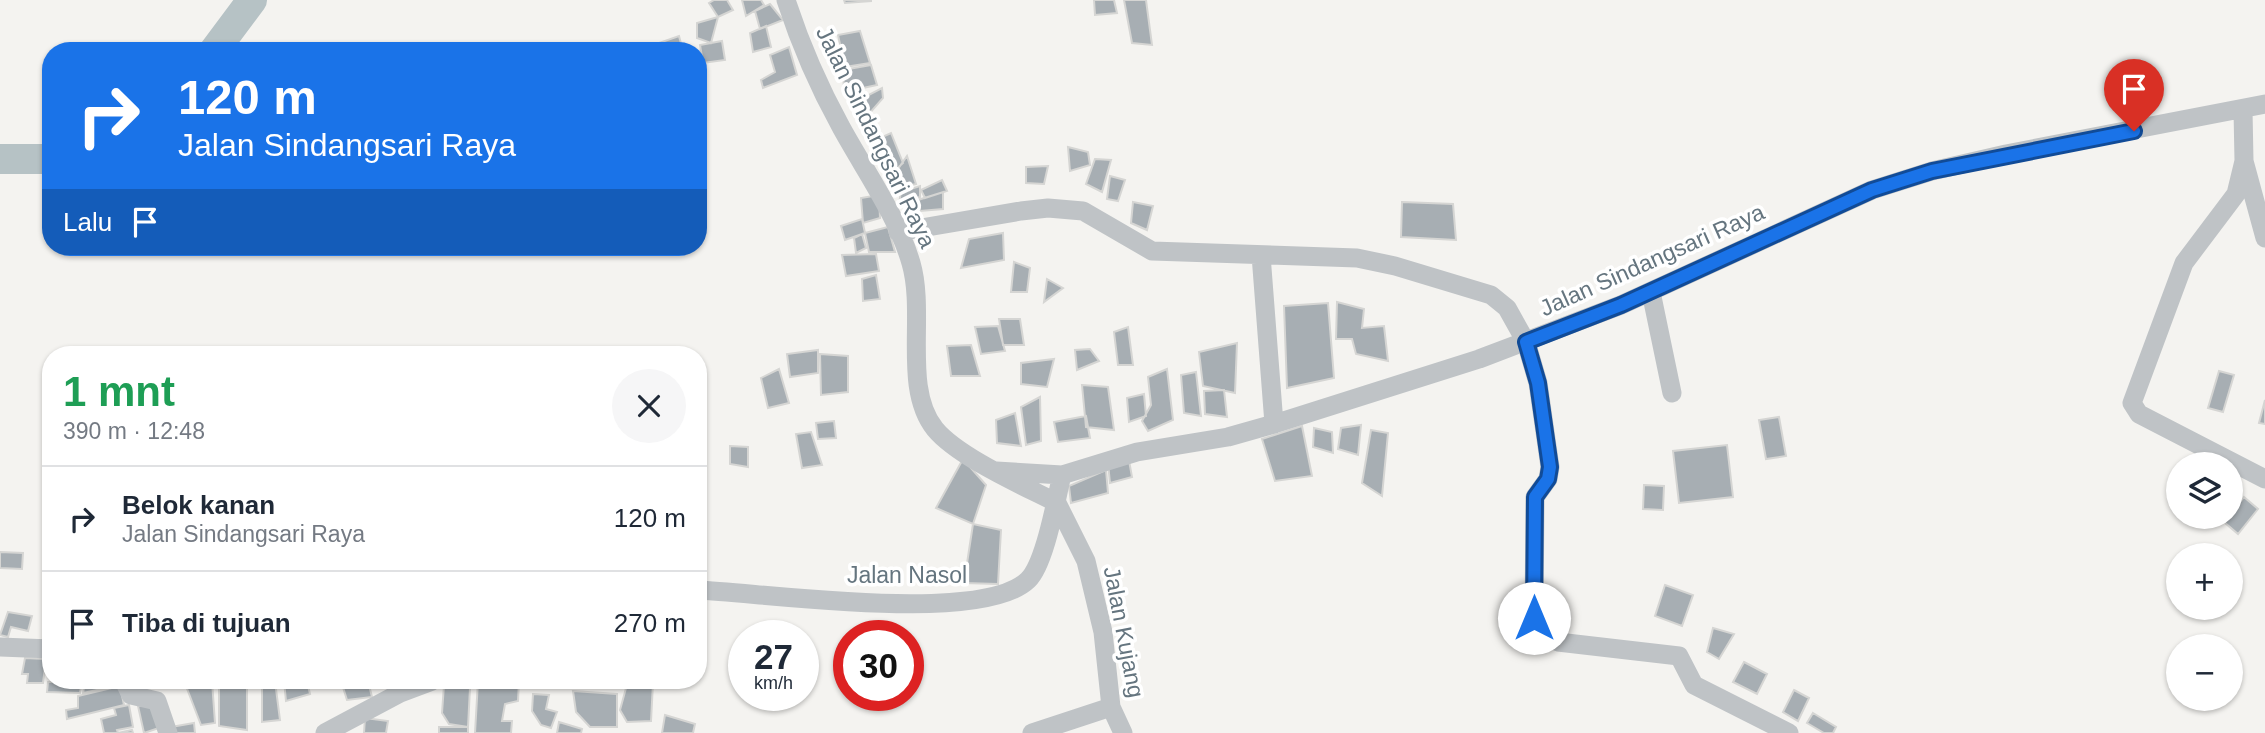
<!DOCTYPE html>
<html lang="id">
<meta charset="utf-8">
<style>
:root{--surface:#fff;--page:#f6f6f7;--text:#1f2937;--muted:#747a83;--line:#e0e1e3}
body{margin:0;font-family:Helvetica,sans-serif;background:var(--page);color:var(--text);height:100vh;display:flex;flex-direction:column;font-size:26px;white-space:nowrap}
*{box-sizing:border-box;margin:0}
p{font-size:23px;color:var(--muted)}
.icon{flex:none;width:38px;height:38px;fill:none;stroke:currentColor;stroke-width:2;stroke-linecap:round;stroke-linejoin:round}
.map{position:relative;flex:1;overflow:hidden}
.sheet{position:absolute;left:42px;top:346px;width:665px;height:343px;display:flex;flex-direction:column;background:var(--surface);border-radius:28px;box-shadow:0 2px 5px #0004}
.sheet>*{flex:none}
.guide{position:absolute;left:42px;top:42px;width:665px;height:214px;border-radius:28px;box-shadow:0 2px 5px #0004;background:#1a73e8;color:#fff;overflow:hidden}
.tools{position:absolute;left:2166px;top:452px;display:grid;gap:14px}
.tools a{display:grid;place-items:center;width:77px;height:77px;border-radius:50%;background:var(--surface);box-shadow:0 2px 5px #0004;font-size:35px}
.speed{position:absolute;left:728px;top:620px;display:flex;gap:14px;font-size:35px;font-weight:700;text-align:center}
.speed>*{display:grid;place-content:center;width:91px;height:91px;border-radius:50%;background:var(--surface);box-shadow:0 2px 5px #0004;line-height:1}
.speed small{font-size:18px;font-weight:400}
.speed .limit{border:10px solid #d22;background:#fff;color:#111}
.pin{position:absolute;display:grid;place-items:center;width:60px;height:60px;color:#fff;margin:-72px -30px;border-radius:50% 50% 50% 0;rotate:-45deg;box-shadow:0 0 7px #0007}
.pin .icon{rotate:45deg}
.me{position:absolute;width:77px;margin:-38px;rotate:0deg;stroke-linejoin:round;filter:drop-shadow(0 0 5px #0008)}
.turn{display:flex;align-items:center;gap:24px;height:147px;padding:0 21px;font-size:32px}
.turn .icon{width:91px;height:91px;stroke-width:2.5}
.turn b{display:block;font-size:49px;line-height:60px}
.then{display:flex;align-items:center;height:66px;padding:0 21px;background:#0003;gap:14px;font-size:26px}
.round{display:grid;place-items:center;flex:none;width:74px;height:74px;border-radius:37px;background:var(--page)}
.headline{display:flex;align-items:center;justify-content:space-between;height:119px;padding:0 21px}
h1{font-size:42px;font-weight:700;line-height:52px;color:#1e9e55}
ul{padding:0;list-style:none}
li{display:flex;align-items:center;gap:21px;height:105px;padding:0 21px;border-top:2px solid var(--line)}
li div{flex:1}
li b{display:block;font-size:26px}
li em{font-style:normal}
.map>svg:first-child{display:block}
</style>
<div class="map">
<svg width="2265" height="733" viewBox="0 0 2265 733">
<rect width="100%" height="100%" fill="#f4f3f0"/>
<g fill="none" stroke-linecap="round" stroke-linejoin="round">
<path stroke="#b6c2c5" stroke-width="30" d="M 214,51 L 252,0
M 0,159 L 51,159"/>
</g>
<path fill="#a7aeb3" stroke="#d5d5d3" stroke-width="2" d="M 714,0 L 727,0 L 733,10 L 718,17 L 709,3 Z
M 742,0 L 761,0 L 764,5 L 746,16 Z
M 844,0 L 871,0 L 871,1 L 845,3 Z
M 1094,0 L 1114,0 L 1117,13 L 1095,15 Z
M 1124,0 L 1146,0 L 1152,45 L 1132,43 Z
M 770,4 L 783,20 L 760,29 L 755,11 Z
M 718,17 L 711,43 L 697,38 L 697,23 Z
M 766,26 L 771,47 L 753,52 L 750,33 Z
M 860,31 L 870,63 L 845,67 L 838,35 Z
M 679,36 L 683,51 L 655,51 L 653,45 Z
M 722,41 L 725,60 L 703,63 L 700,45 Z
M 789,47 L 797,75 L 763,88 L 761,80 L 775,72 L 770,55 Z
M 871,65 L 877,85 L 844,92 L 843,70 Z
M 882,88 L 883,98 L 862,122 L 857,101 Z
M 891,133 L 903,163 L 891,174 L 880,138 Z
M 1068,147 L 1088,152 L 1090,165 L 1070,171 Z
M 907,156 L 916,184 L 903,187 L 898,169 Z
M 1095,159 L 1111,160 L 1102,192 L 1086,184 Z
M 1048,166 L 1044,184 L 1026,183 L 1026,167 Z
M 1110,176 L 1125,180 L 1118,201 L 1107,199 Z
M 942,180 L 947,191 L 925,198 L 921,190 Z
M 920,186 L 920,197 L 899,203 L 901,192 Z
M 943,192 L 943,209 L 920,211 L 918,200 Z
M 879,195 L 880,218 L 863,223 L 861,198 Z
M 1133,202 L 1153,206 L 1147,230 L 1131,223 Z
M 1402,202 L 1453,204 L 1456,240 L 1401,237 Z
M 862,219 L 865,233 L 845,240 L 841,226 Z
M 888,227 L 895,252 L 869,252 L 865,233 Z
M 1003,233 L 1004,260 L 961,268 L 969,239 Z
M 862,234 L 866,248 L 856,253 L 854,238 Z
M 876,254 L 879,271 L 846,276 L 842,255 Z
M 1014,262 L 1030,268 L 1027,292 L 1011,292 Z
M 876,275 L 880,299 L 863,301 L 862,279 Z
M 1047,279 L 1063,288 L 1044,302 Z
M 1337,302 L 1364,309 L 1362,328 L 1384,326 L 1388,361 L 1356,354 L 1352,339 L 1336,339 Z
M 1328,303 L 1334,378 L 1287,388 L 1284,306 Z
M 999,319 L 1020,319 L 1024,345 L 1003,345 Z
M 998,326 L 1005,351 L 981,354 L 975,327 Z
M 1128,327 L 1133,365 L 1118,365 L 1114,332 Z
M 1237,343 L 1235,393 L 1203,386 L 1199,352 Z
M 971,345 L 980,376 L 951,376 L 947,346 Z
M 1090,349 L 1099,361 L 1077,370 L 1075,350 Z
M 818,350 L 818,373 L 790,377 L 787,354 Z
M 820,354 L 848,356 L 848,392 L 821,395 Z
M 1054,359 L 1047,387 L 1021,384 L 1021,363 Z
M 779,369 L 789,403 L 768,408 L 761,378 Z
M 1167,369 L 1173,420 L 1148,431 L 1142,421 L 1151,405 L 1148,377 Z
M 2219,371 L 2234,375 L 2223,412 L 2208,408 Z
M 1196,372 L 1201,416 L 1184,413 L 1181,375 Z
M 1082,385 L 1108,387 L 1114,430 L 1086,427 Z
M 1224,390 L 1227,417 L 1205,414 L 1204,391 Z
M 1144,394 L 1146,416 L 1129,422 L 1127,398 Z
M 1040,397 L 1041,441 L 1026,445 L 1021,407 Z
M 2265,400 L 2265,424 L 2259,423 Z
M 1015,413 L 1021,446 L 997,443 L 996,420 Z
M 1086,416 L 1090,438 L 1058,442 L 1054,422 Z
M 1779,417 L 1786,456 L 1766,459 L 1759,420 Z
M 834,421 L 836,438 L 818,439 L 816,423 Z
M 1361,425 L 1358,455 L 1338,449 L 1341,428 Z
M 1302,426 L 1312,476 L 1275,481 L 1262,439 Z
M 1314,428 L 1332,432 L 1333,453 L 1313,447 Z
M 1371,430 L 1388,433 L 1382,496 L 1362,483 Z
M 811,432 L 822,465 L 802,468 L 796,434 Z
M 1727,445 L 1733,497 L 1679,503 L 1673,451 Z
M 730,446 L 748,447 L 748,467 L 730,464 Z
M 1128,455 L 1132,477 L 1110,483 L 1108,463 Z
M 963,459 L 986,485 L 973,524 L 936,508 Z
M 1106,470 L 1108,493 L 1071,503 L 1069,486 Z
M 1644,485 L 1664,486 L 1663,510 L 1643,509 Z
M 2244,497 L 2258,509 L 2238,534 L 2224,522 Z
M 973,524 L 1001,530 L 998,584 L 964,583 Z
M 0,552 L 23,553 L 22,569 L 0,568 Z
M 1665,585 L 1693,595 L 1682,626 L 1655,616 Z
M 8,612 L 32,616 L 28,631 L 11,627 L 8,637 L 0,635 Z
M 1713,628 L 1734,634 L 1719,659 L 1707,652 Z
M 25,658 L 46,659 L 43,683 L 27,683 L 28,674 L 22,674 Z
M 1744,662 L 1767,674 L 1757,694 L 1733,682 Z
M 70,681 L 82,681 L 80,693 L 47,692 L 48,682 Z
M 85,681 L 119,681 L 120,685 L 83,693 Z
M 212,681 L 215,723 L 201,725 L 186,686 Z
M 219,681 L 247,681 L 247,730 L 219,726 Z
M 262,681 L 275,681 L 280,720 L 262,722 Z
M 284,681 L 307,681 L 310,694 L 286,701 Z
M 341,681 L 368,681 L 372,697 L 347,700 Z
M 478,681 L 519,681 L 518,701 L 505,704 L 502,721 L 512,721 L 511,733 L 475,733 Z
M 653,683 L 651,721 L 627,722 L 620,710 L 626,688 Z
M 444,685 L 470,688 L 468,727 L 449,724 L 442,713 Z
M 120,686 L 124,705 L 67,719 L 66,710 L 78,708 L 78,696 Z
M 1794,690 L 1809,698 L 1798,721 L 1783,712 Z
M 573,691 L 617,694 L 617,727 L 590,727 L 576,712 Z
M 533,694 L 549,695 L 546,709 L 557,712 L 551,728 L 541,725 L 532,711 Z
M 129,705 L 133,727 L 117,730 L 118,733 L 132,730 L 133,733 L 104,733 L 101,719 L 116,715 L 114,708 Z
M 152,705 L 162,727 L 144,733 L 138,706 Z
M 1813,713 L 1836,727 L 1833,733 L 1824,733 L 1807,723 Z
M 665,715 L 695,724 L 693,733 L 662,733 Z
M 365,718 L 388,721 L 386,733 L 364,733 Z
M 559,722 L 582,729 L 581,733 L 557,733 Z
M 194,723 L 195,733 L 174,733 L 171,727 Z
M 439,727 L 468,727 L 468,733 L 439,733 Z"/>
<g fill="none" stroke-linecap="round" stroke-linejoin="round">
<path stroke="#bfc3c6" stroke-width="19" d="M 786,0 C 800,43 819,87 841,127 C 865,171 897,215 911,263 C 926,314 902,388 935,429 C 958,457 1024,486 1057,503
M 2243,110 L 2244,161 L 2265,238
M 2244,161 L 2236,194 L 2184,263 L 2132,403 L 2139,414 L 2265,479
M 898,232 L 1021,211 L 1048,208 L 1083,211 L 1152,251 L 1357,258 L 1395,266 L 1491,295 L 1507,308 L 1526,342 L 1538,383 L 1550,467 L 1548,479 L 1535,497 L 1534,618
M 1261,255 L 1274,424
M 1651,292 L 1672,393
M 996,471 L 1062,475 L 1137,452 L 1228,437 L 1274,424 L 1479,359 L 1621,305 L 1872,190 L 1932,171 L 2006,154 L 2265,104
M 1057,503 L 1086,561 L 1103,632 L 1111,707 L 1123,733
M 698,590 C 766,593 982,625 1028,580 C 1045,564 1056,499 1062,475
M 1558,642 L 1679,656 L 1694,685 L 1789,733
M 0,647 L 51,649
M 124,681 L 131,695 L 157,701 L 168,733
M 325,733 L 400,693 L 432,681
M 1032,733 L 1111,707"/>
</g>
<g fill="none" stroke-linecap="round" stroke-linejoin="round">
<defs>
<path id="route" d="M 1534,618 L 1535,497 L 1548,479 L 1550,467 L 1538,383 L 1526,342 L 1621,305 L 1872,190 L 1932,171 L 2134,131"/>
</defs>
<use href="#route" stroke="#114b97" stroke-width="18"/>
<use href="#route" stroke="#1a73e8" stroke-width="12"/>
</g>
<g text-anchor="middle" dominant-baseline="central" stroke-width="7" stroke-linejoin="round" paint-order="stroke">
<g font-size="23" fill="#65757f" stroke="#fff">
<text transform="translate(876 137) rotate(64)">Jalan Sindangsari Raya</text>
<text transform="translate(1652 260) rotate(-24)">Jalan Sindangsari Raya</text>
<text x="907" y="575">Jalan Nasol</text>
<text transform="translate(1124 632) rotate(79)">Jalan Kujang</text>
</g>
</g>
</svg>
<div class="tools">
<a><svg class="icon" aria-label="layers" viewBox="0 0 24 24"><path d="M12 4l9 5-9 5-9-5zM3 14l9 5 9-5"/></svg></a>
<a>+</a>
<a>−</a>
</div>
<div class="speed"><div>27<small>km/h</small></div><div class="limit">30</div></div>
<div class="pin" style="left:2134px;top:131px;background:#d93025"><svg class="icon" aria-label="arrive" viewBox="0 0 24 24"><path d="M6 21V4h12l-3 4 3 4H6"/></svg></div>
<svg class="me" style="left:1534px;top:618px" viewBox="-20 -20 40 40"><circle r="19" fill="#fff"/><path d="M0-13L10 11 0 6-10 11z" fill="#1a73e8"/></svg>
<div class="guide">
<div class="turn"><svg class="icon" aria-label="right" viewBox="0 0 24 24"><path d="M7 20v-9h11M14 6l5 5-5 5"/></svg><div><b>120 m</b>Jalan Sindangsari Raya</div></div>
<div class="then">Lalu<svg class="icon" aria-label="arrive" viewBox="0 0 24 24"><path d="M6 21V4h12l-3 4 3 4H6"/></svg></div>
</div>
<section class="sheet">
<div class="headline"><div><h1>1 mnt</h1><p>390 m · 12:48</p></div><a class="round"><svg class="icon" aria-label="close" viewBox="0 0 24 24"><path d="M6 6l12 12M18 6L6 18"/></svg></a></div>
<ul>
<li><svg class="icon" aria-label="right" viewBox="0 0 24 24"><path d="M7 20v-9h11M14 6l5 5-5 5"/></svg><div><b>Belok kanan</b><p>Jalan Sindangsari Raya</p></div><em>120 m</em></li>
<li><svg class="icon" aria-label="arrive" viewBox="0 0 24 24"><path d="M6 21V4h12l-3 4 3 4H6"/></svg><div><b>Tiba di tujuan</b></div><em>270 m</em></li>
</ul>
</section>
</div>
